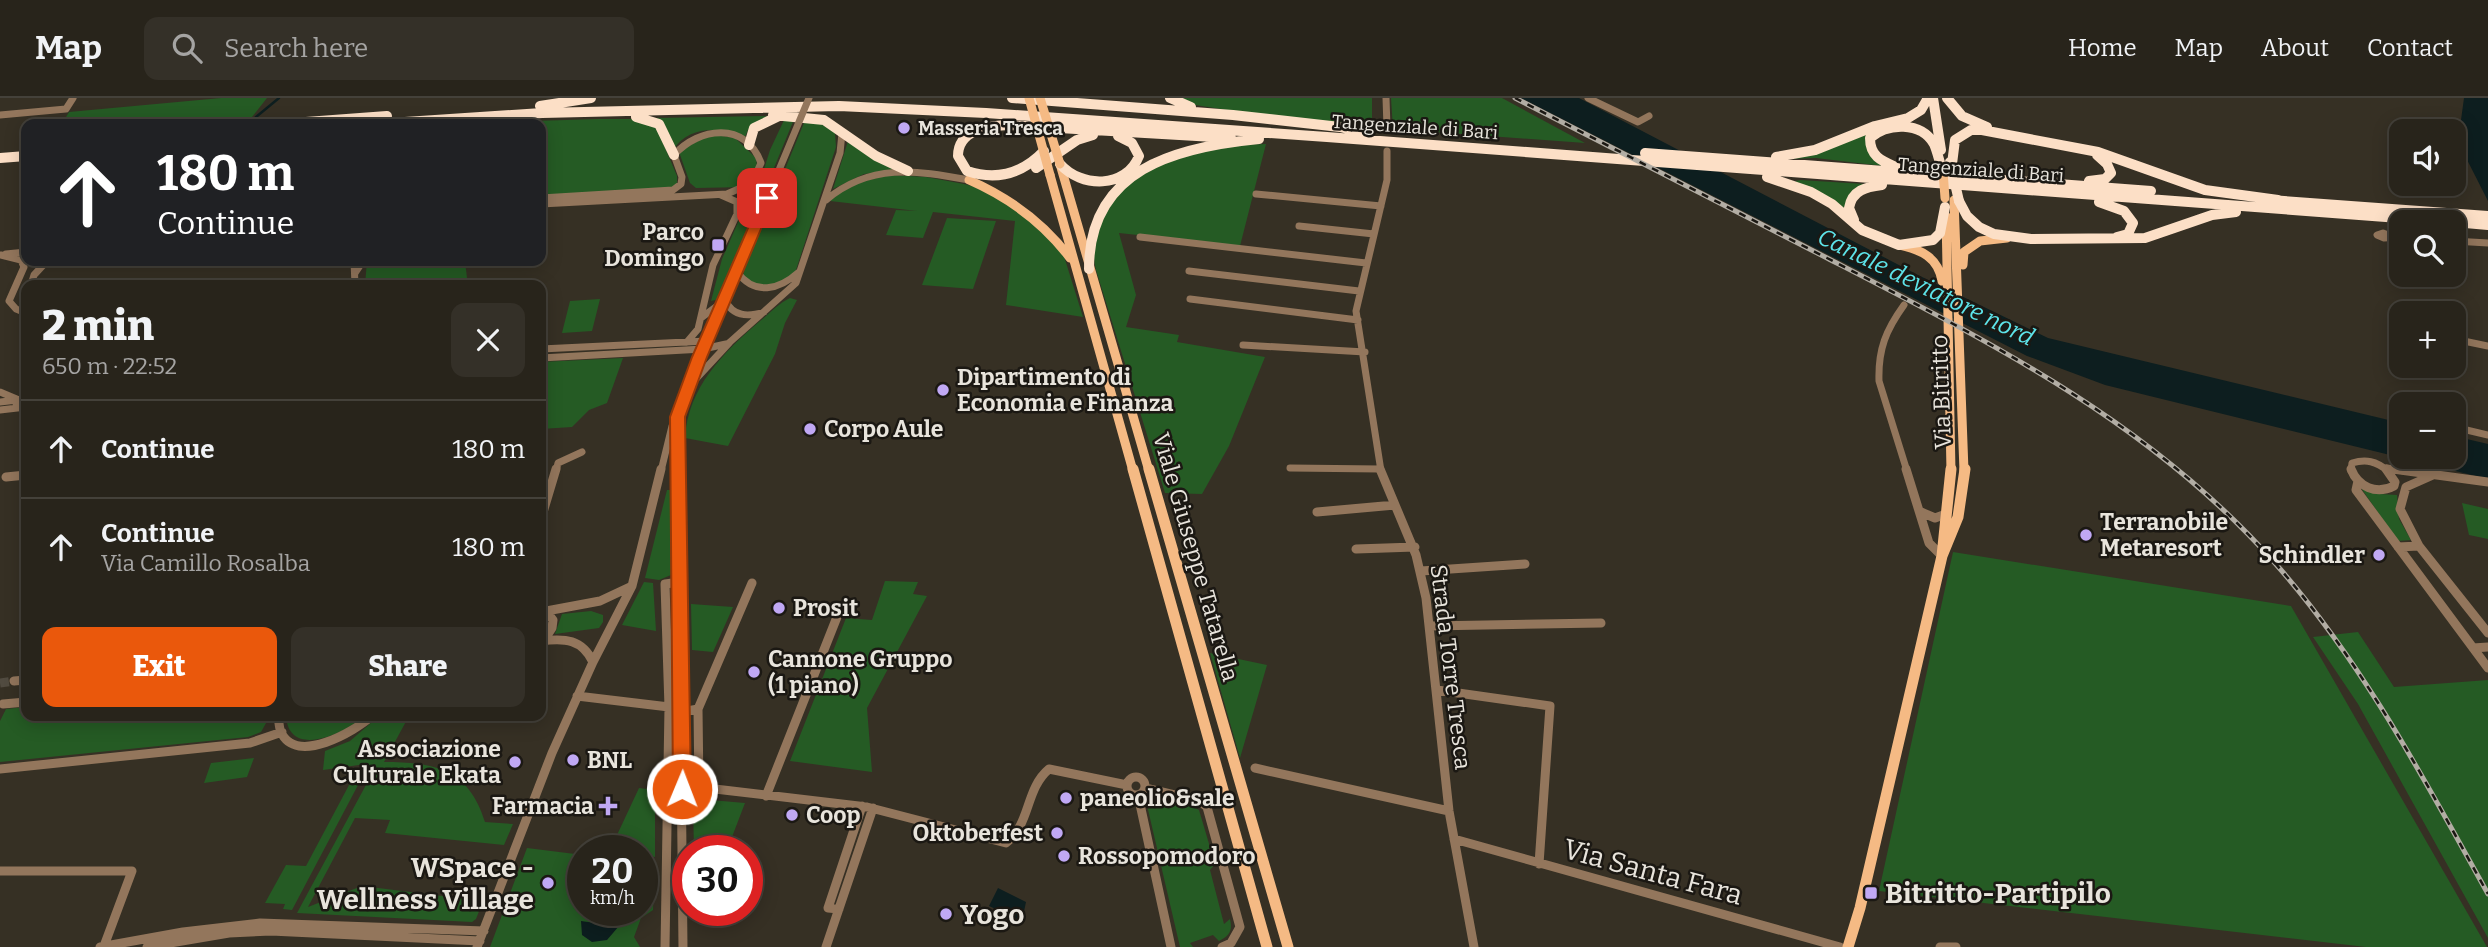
<!DOCTYPE html>
<meta charset="utf-8">
<style>
:root{--surface:#28241b;--page:#343028;--text:#f1f3f6;--muted:#a5a4a3;--line:#44413a;--accent:#ea580c}
body{margin:0;font-family:Bitter,serif;background:var(--page);color:var(--text);height:100vh;display:flex;flex-direction:column;font-size:26px;white-space:nowrap}
*{box-sizing:border-box;margin:0}
p{font-size:23px;color:var(--muted)}
.icon{flex:none;width:38px;height:38px;fill:none;stroke:currentColor;stroke-width:2;stroke-linecap:round;stroke-linejoin:round}
.map{position:relative;flex:1;overflow:hidden}
.details{position:absolute;left:21px;top:182px;width:525px;height:441px;display:flex;flex-direction:column;background:var(--surface);border-radius:14px;box-shadow:0 4px 18px #0003,0 0 0 2px var(--line)}
.details>*{flex:none}
.guide{position:absolute;left:21px;top:21px;width:525px;height:147px;border-radius:14px;box-shadow:0 4px 18px #0003,0 0 0 2px var(--line);background:#202124;color:#fff;overflow:hidden}
.buttons{position:absolute;left:2389px;top:21px;display:grid;gap:14px}
.buttons a{display:grid;place-items:center;width:77px;height:77px;border-radius:14px;background:var(--surface);box-shadow:0 4px 18px #0003,0 0 0 2px var(--line);font-size:35px}
.speed{position:absolute;left:567px;top:737px;display:flex;gap:14px;font-size:35px;font-weight:700;text-align:center}
.speed>*{display:grid;place-content:center;width:91px;height:91px;border-radius:50%;background:var(--surface);box-shadow:0 4px 18px #0003,0 0 0 2px var(--line);line-height:1}
.speed small{font-size:18px;font-weight:400}
.speed .limit{border:10px solid #d22;background:#fff;color:#111}
.pin{position:absolute;display:grid;place-items:center;width:60px;height:60px;color:#fff;margin:-30px;border-radius:14px;box-shadow:0 4px 10px #0006}
.me{position:absolute;width:77px;margin:-38px;rotate:1deg;stroke-linejoin:round;filter:drop-shadow(0 0 5px #0008)}
.turn{display:flex;align-items:center;gap:24px;height:147px;padding:0 21px;font-size:32px}
.turn .icon{width:91px;height:91px;stroke-width:2.5}
.turn b{display:block;font-size:49px;line-height:60px}
.round{display:grid;place-items:center;flex:none;width:74px;height:74px;border-radius:14px;background:var(--page)}
.head{display:flex;align-items:center;justify-content:space-between;height:119px;padding:0 21px}
h1{font-size:42px;font-weight:800;line-height:52px}
.primary-button{display:flex;gap:14px;margin-top:auto;padding:14px 21px}
.primary-button a{flex:1;height:80px;border-radius:14px;background:var(--accent);color:#fff;font-size:28px;font-weight:800;line-height:80px;text-align:center}
.primary-button a+a{background:var(--page);color:var(--text)}
ul{padding:0;list-style:none}
li{display:flex;align-items:center;gap:21px;height:98px;padding:0 21px;border-top:2px solid var(--line)}
li div{flex:1}
li b{display:block;font-size:26px}
li em{font-style:normal}
header{display:flex;align-items:center;gap:42px;box-sizing:border-box;height:98px;padding:0 35px;background:var(--surface);border-bottom:2px solid var(--line)}
header strong{font-size:33px}
nav{display:flex;gap:38px;margin-inline-start:auto;font-size:24px}
.search{width:490px;height:63px;background:var(--page);display:flex;align-items:center;gap:18px;box-sizing:border-box;padding:0 24px;border-radius:14px;color:var(--muted);font-size:26px}
.map>svg:first-child{display:block}
</style>
<header>
<strong>Map</strong>
<div class="search"><svg class="icon" aria-label="search" viewBox="0 0 24 24"><circle cx="10" cy="10" r="6"/><path d="M15 15l6 6"/></svg>Search here</div>
<nav><a>Home</a><a>Map</a><a>About</a><a>Contact</a></nav>
</header>
<div class="map">
<svg width="2488" height="849" viewBox="0 0 2488 849">
<rect width="100%" height="100%" fill="#363024"/>
<path fill="#255b24" d="M 221,0 L 267,0 L 248,24 L 233,26 L 62,26 L 69,14 Z
M 1180,0 L 1372,0 L 1372,28 L 1278,20 L 1189,6 Z
M 1391,0 L 1502,0 L 1585,45 L 1393,31 Z
M 770,18 L 748,32 L 745,39 C 721,29 689,27 673,52 L 654,20 Z
M 795,19 L 720,201 L 711,203 L 722,161 L 743,113 L 759,87 L 770,52 L 785,20 Z
M 806,20 L 815,22 L 835,35 L 836,49 L 795,175 L 787,183 L 759,189 L 743,178 L 744,171 Z
M 599,21 L 632,21 L 656,28 L 677,78 L 677,85 L 670,91 L 541,98 L 541,26 L 438,26 Z
M 1871,32 L 1867,38 L 1883,68 L 1816,60 L 1787,61 Z
M 709,36 L 735,40 L 756,60 L 757,68 L 747,89 L 696,90 L 690,85 L 679,54 Z
M 848,43 L 898,72 L 864,76 L 833,91 Z
M 1266,46 L 1240,148 L 1119,135 L 1136,197 L 1126,229 L 1179,237 L 1177,244 L 1265,259 L 1229,348 L 1202,396 L 1165,395 L 1096,172 C 1079,99 1162,57 1222,47 C 1236,45 1252,47 1266,46 Z
M 889,77 L 926,79 L 964,86 L 979,90 L 1020,110 L 1063,155 L 1083,219 L 1006,207 L 1015,123 L 933,114 L 923,140 L 886,137 L 896,112 L 917,113 L 830,103 L 849,87 Z
M 1800,82 L 1865,86 L 1844,110 L 1795,83 Z
M 947,120 L 996,123 L 973,191 L 922,187 Z
M 367,163 L 465,163 L 467,180 L 474,187 L 365,187 Z
M 790,200 L 797,202 L 785,225 L 775,256 L 728,348 L 685,340 C 688,289 723,255 760,223 C 769,216 779,205 790,200 Z
M 600,201 L 592,233 L 562,235 L 570,203 Z
M 623,260 L 607,305 L 589,312 L 572,329 L 541,331 L 541,264 Z
M 2361,390 L 2380,396 L 2397,397 L 2399,421 L 2411,442 L 2398,443 Z
M 667,392 L 670,392 L 671,477 L 659,482 L 645,480 Z
M 2462,405 L 2488,411 L 2488,441 L 2469,437 Z
M 1953,454 L 2291,508 L 2487,849 L 2366,849 L 1879,793 Z
M 885,483 L 918,484 L 913,496 L 927,498 L 867,610 L 872,674 L 790,663 L 846,520 L 872,522 Z
M 644,484 L 653,485 L 656,533 L 622,527 Z
M 691,506 L 733,509 L 713,554 L 692,552 Z
M 591,513 L 603,517 L 603,524 L 599,530 L 555,536 L 562,516 Z
M 2358,534 L 2394,589 L 2488,582 L 2488,840 L 2358,606 L 2313,539 Z
M 1210,555 L 1267,567 L 1240,660 Z
M 26,609 L 26,618 L 270,618 L 261,634 L 248,639 L 0,664 L 0,623 L 6,611 Z
M 286,618 L 364,618 C 346,635 289,662 286,618 Z
M 379,618 L 409,618 L 384,664 C 434,664 469,671 485,724 L 513,726 L 504,747 L 385,735 L 390,722 L 355,720 L 308,809 L 362,788 L 483,803 L 476,821 L 472,824 L 297,815 L 374,672 L 366,666 L 323,672 L 325,653 L 350,643 Z
M 254,660 L 247,679 L 204,685 L 211,665 Z
M 357,672 L 366,672 L 292,812 L 283,811 L 285,806 L 265,805 L 286,767 L 306,768 Z
M 639,690 L 655,692 L 655,759 L 642,757 L 642,752 L 610,752 Z
M 1150,699 L 1192,708 L 1199,712 L 1215,766 L 1210,772 L 1224,826 L 1230,821 C 1233,833 1229,838 1219,843 L 1213,837 L 1190,845 L 1193,849 L 1180,849 L 1146,703 Z
M 699,701 L 745,705 L 727,752 L 694,752 L 693,707 Z
M 527,750 L 583,757 L 583,812 L 642,812 L 642,765 L 655,766 L 653,812 L 641,820 L 634,839 L 640,849 L 490,849 Z"/>
<path fill="#0d1e1f" d="M 1521,0 L 1579,0 L 1918,177 L 2048,240 L 2401,325 L 2401,359 L 2454,359 L 2454,338 L 2488,346 L 2488,381 L 2105,287 L 2027,258 Z
M 2464,0 L 2488,0 L 2488,103 L 2458,44 Z
M 998,790 L 1026,804 L 1022,823 L 989,808 Z
M 581,823 L 595,825 L 600,828 L 607,826 L 619,828 L 607,842 L 592,844 L 582,837 Z"/>
<g fill="none" stroke-linecap="round" stroke-linejoin="round">
<path stroke="#0d1e1f" stroke-width="2.5" d="M 250,24 L 279,0"/>
<path stroke="#514b40" stroke-width="9" stroke-dasharray="9 4.5" stroke-linecap="butt" d="M 0,585 L 14,583"/>
<path stroke="#93765c" stroke-width="7" d="M 1386,0 L 1387,29
M 1588,0 L 1638,24 L 1649,18
M 0,17 L 66,11 L 73,0
M 1256,96 L 1381,108
M 541,100 L 673,92 L 681,86 L 682,79 L 674,57 C 699,29 746,23 761,65 L 752,85 L 727,96 L 541,106
M 826,102 C 870,65 916,72 969,82
M 1299,128 L 1374,136
M 1140,139 L 1366,165
M 2393,139 L 2383,135 L 2377,137 L 2384,140 L 2401,139
M 2454,143 L 2488,145
M 6,156 L 26,154
M 1,157 L 21,162 L 24,169 L 9,203 L 16,211 L 26,215
M 354,163 L 355,187
M 1189,173 L 1359,193
M 737,174 C 755,198 779,192 799,174
M 355,175 L 363,163
M 31,187 L 34,177 L 47,163
M 1190,201 L 1358,222
M 1904,207 C 1886,232 1878,251 1879,283 L 1907,373
M 701,220 L 725,202 C 733,219 748,219 764,214
M 2454,241 L 2488,248
M 687,244 L 698,231 L 713,167 L 737,116 L 737,104 L 721,97
M 1243,247 L 1365,254
M 541,251 L 707,243
M 541,260 L 703,251 L 726,246
M 693,284 L 730,244 L 796,185 L 840,55 L 842,35
M 0,294 L 19,302 L 15,310
M 0,304 L 26,301
M 0,312 L 26,309
M 678,319 L 679,373
M 2454,329 L 2488,337
M 1290,370 L 1380,371
M 2387,370 L 2404,373
M 556,373 L 558,365 L 582,354
M 661,373 L 672,328 L 757,125
M 1381,373 L 1356,213 L 1387,82 L 1387,53
M 2351,373 L 2352,365 C 2366,361 2376,363 2388,373"/>
<path stroke="#93765c" stroke-width="9" d="M 678,371 L 683,849
M 1380,371 L 1416,457 L 1426,500 L 1449,713 L 1474,849
M 1906,371 L 1929,445 L 1942,458
M 2351,371 C 2358,389 2376,397 2394,388 L 2395,384 L 2386,371
M 2393,371 L 2488,384
M 2433,377 L 2406,389 L 2400,411 L 2419,448 L 2488,535
M 6,379 L 26,377
M 2358,383 L 2356,392 L 2488,570
M 1317,414 L 1395,407
M 1921,414 L 1935,420 L 1946,416
M 541,421 L 556,371
M 2398,449 L 2419,448
M 1356,451 L 1415,449
M 1421,473 L 1525,466
M 541,514 L 600,503 L 632,488
M 1430,528 L 1601,525
M 544,542 L 552,530 L 553,522 L 546,513
M 541,543 C 565,540 582,541 593,564
M 2473,550 L 2488,549
M 14,583 L 26,582
M 1437,592 L 1550,608 L 1539,766
M 577,598 L 669,609 L 682,614 L 698,611
M 3,606 L 26,604
M 278,618 C 279,623 279,630 281,634 C 296,668 355,633 372,618
M 1255,670 L 1449,713
M 0,671 L 250,645 L 282,634
M1127 688a9 9 0 1 1 18 0a9 9 0 1 1-18 0Z
M 1145,690 L 1200,703 L 1207,709 L 1240,829 L 1231,845 L 1222,849
M 699,691 L 698,611 L 752,485
M 668,693 L 715,691 L 867,709 L 1006,745 C 1031,726 1025,691 1049,671 L 1127,687
M 1138,697 L 1171,849
M 766,698 L 837,519
M 1454,741 L 1840,849
M 0,773 L 132,773 L 104,848
M 839,811 L 828,810 L 862,708
M 100,849 L 183,834 L 260,825 L 484,833
M 147,849 L 229,835 L 271,833 L 480,843
M 477,849 L 552,655 L 593,564 L 632,488 L 661,371
M 665,849 L 669,609 L 665,486 L 680,484
M 826,849 L 873,710
M 1940,849 L 1956,849"/>
<path stroke="#f5ba84" stroke-width="9" d="M 1060,66 L 1149,373
M 1050,77 L 1133,373
M 969,82 C 1010,100 1043,124 1070,160
M 1954,102 L 1964,373
M 1946,118 L 1951,373
M 1900,147 C 1921,152 1938,159 1942,183
M 1963,167 L 1964,154 L 1980,143 L 2007,140"/>
<path stroke="#f5ba84" stroke-width="11" d="M 1133,371 L 1267,849
M 1149,371 L 1288,849
M 1942,458 L 1958,419 L 1965,371
M 1848,849 L 1860,810 L 1942,458 L 1951,371"/>
<path stroke="#fcdfc6" stroke-width="10" d="M 1012,0 L 1233,17 L 1340,29 L 1364,35
M 1170,0 L 1191,9
M 1933,0 L 1941,52
M 1947,0 L 1962,18 L 1987,29
M 540,8 L 591,0
M 773,17 L 824,22 L 876,58 L 908,73
M 636,19 L 659,26 L 674,57
M 279,26 L 387,18
M 375,26 L 542,15 L 839,8 L 986,15 L 1327,39 L 2452,124
M 749,47 L 754,30 L 781,17
M 1044,53 C 1022,76 997,83 967,73 L 958,58 C 958,32 987,28 1008,27 L 1231,40
M 1645,55 L 2151,93
M 1776,59 L 1815,52 L 1875,28 L 1908,20 L 1921,12 L 1928,0
M 0,60 L 26,58
M 1060,66 C 1081,90 1126,91 1139,58 L 1132,45 L 1118,38
M 1036,70 L 1077,42 L 1093,37
M 1898,70 C 1882,63 1870,59 1870,40 C 1887,25 1921,23 1934,46 C 1938,55 1939,64 1943,73
M 1951,74 L 1955,42 L 1971,32 L 1982,32 L 2098,54 L 2205,92 L 2278,102
M 1767,79 L 1811,94 L 1832,106 L 1862,132 L 1899,147 L 1933,142 L 1940,135 L 1945,109
M 2089,83 L 2105,81 L 2111,75 L 2107,66 L 2097,57
M 2270,102 L 2488,118
M 1959,103 L 1967,118 L 1979,129 L 1994,136 L 2031,141 L 2145,140 L 2212,117 L 2236,114
M 2099,104 L 2124,113 L 2133,125 L 2128,136 L 2117,139
M 1854,122 L 1849,110 C 1852,92 1866,89 1882,87
M 2454,124 L 2488,127
M 1089,171 C 1089,71 1176,49 1259,41"/>
<defs>
<path id="rail" d="M 1515,0 C 1619,53 1723,107 1827,160 C 1990,244 2150,324 2274,464 C 2362,563 2424,681 2488,796"/>
</defs>
<use href="#rail" stroke="#b2ada4" stroke-width="5"/>
<use href="#rail" stroke="#1b1813" stroke-width="2.5" stroke-dasharray="7" stroke-linecap="butt"/>
<path stroke="#93765c" stroke-width="7" d="M 757,125 L 809,0"/>
<path stroke="#f5ba84" stroke-width="9" d="M 1029,0 L 1050,77
M 1040,0 L 1060,66
M 1943,73 L 1945,100"/>
<path stroke="#fcdfc6" stroke-width="10" d="M 1950,64 L 1959,103"/>
</g>
<path fill="#ea580c" stroke="#983908" stroke-width="2" d="M 767,96 L 774,100 L 707,259 L 685,319 L 691,691 L 688,697 L 682,699 L 675,697 L 673,691 L 670,319 L 692,259 L 761,100 Z"/>
<g fill="#c0a8f4" stroke="#1b1813" stroke-width="2.5">
<circle cx="904" cy="30" r="7"/>
<rect x="711" y="140" width="14" height="14" rx="3.5"/>
<circle cx="943" cy="292" r="7"/>
<circle cx="810" cy="331" r="7"/>
<circle cx="2086" cy="437" r="7"/>
<circle cx="2379" cy="457" r="7"/>
<circle cx="779" cy="510" r="7"/>
<circle cx="754" cy="574" r="7"/>
<circle cx="573" cy="662" r="7"/>
<circle cx="515" cy="664" r="7"/>
<circle cx="1066" cy="700" r="7"/>
<path d="M604.5 697.5h7v7h7v7h-7v7h-7v-7h-7v-7h7z"/>
<circle cx="792" cy="717" r="7"/>
<circle cx="1057" cy="735" r="7"/>
<circle cx="1064" cy="758" r="7"/>
<circle cx="548" cy="785" r="7"/>
<rect x="1864" y="788" width="14" height="14" rx="3.5"/>
<circle cx="946" cy="816" r="7"/>
</g>
<g text-anchor="middle" dominant-baseline="central" stroke-width="5" stroke-linejoin="round" paint-order="stroke">
<g font-size="19" fill="#e8e4dc" stroke="#1b1813">
<text transform="translate(1415 29) rotate(4)">Tangenziale di Bari</text>
<text transform="translate(1981 72) rotate(4)">Tangenziale di Bari</text>
</g>
<g font-size="19" font-weight="bold" fill="#e8e4dc" stroke="#1b1813" text-anchor="start">
<text x="918" y="30">Masseria Tresca</text>
</g>
<g font-size="23" font-weight="bold" fill="#e8e4dc" stroke="#1b1813" text-anchor="start">
<text x="704" y="134" text-anchor="end">Parco<tspan x="704" dy="26">Domingo</tspan></text>
<text x="957" y="279">Dipartimento di<tspan x="957" dy="26">Economia e Finanza</tspan></text>
<text x="824" y="331">Corpo Aule</text>
<text x="2100" y="424">Terranobile<tspan x="2100" dy="26">Metaresort</tspan></text>
<text x="2365" y="457" text-anchor="end">Schindler</text>
<text x="793" y="510">Prosit</text>
<text x="768" y="561">Cannone Gruppo<tspan x="768" dy="26">(1 piano)</tspan></text>
<text x="501" y="651" text-anchor="end">Associazione<tspan x="501" dy="26">Culturale Ekata</tspan></text>
<text x="587" y="662">BNL</text>
<text x="1080" y="700">paneolio&amp;sale</text>
<text x="594" y="708" text-anchor="end">Farmacia</text>
<text x="806" y="717">Coop</text>
<text x="1043" y="735" text-anchor="end">Oktoberfest</text>
<text x="1078" y="758">Rossopomodoro</text>
</g>
<g font-size="23" fill="#e8e4dc" stroke="#1b1813">
<text transform="translate(1941 294) rotate(-92)">Via Bitritto</text>
<text transform="translate(1196 459) rotate(74)">Viale Giuseppe Tatarella</text>
<text transform="translate(1451 569) rotate(83)">Strada Torre Tresca</text>
</g>
<g font-size="24" font-style="italic" fill="#5de3e9" stroke="#1b1813">
<text transform="translate(1926 189) rotate(26)">Canale deviatore nord</text>
</g>
<g font-size="28" font-weight="bold" fill="#e8e4dc" stroke="#1b1813" text-anchor="start">
<text x="534" y="769" text-anchor="end">WSpace -<tspan x="534" dy="32">Wellness Village</tspan></text>
<text x="1885" y="795">Bitritto-Partipilo</text>
<text x="960" y="816">Yogo</text>
</g>
<g font-size="28" fill="#e8e4dc" stroke="#1b1813">
<text transform="translate(1653 774) rotate(15)">Via Santa Fara</text>
</g>
</g>
</svg>
<div class="buttons">
<a><svg class="icon" aria-label="sound" viewBox="0 0 24 24"><path d="M4 9h4l5-4v14l-5-4H4zM17 9q2 3 0 6"/></svg></a>
<a><svg class="icon" aria-label="search" viewBox="0 0 24 24"><circle cx="10" cy="10" r="6"/><path d="M15 15l6 6"/></svg></a>
<a>+</a>
<a>−</a>
</div>
<div class="speed"><div>20<small>km/h</small></div><div class="limit">30</div></div>
<div class="pin" style="left:767px;top:100px;background:#d93025"><svg class="icon" aria-label="arrive" viewBox="0 0 24 24"><path d="M6 21V4h12l-3 4 3 4H6"/></svg></div>
<svg class="me" style="left:682px;top:691px" viewBox="-20 -20 40 40"><circle r="17" fill="#ea580c" stroke="#fff" stroke-width="3"/><path d="M0-11L8 9 0 5-8 9z" fill="#fff"/></svg>
<div class="guide">
<div class="turn"><svg class="icon" aria-label="ahead" viewBox="0 0 24 24"><path d="M12 20V5M6 11l6-6 6 6"/></svg><div><b>180 m</b>Continue</div></div>
</div>
<section class="details">
<div class="head"><div><h1>2 min</h1><p>650 m · 22:52</p></div><a class="round"><svg class="icon" aria-label="close" viewBox="0 0 24 24"><path d="M6 6l12 12M18 6L6 18"/></svg></a></div>
<ul>
<li><svg class="icon" aria-label="ahead" viewBox="0 0 24 24"><path d="M12 20V5M6 11l6-6 6 6"/></svg><div><b>Continue</b></div><em>180 m</em></li>
<li><svg class="icon" aria-label="ahead" viewBox="0 0 24 24"><path d="M12 20V5M6 11l6-6 6 6"/></svg><div><b>Continue</b><p>Via Camillo Rosalba</p></div><em>180 m</em></li>
</ul>
<div class="primary-button"><a>Exit</a><a>Share</a></div>
</section>
</div>
